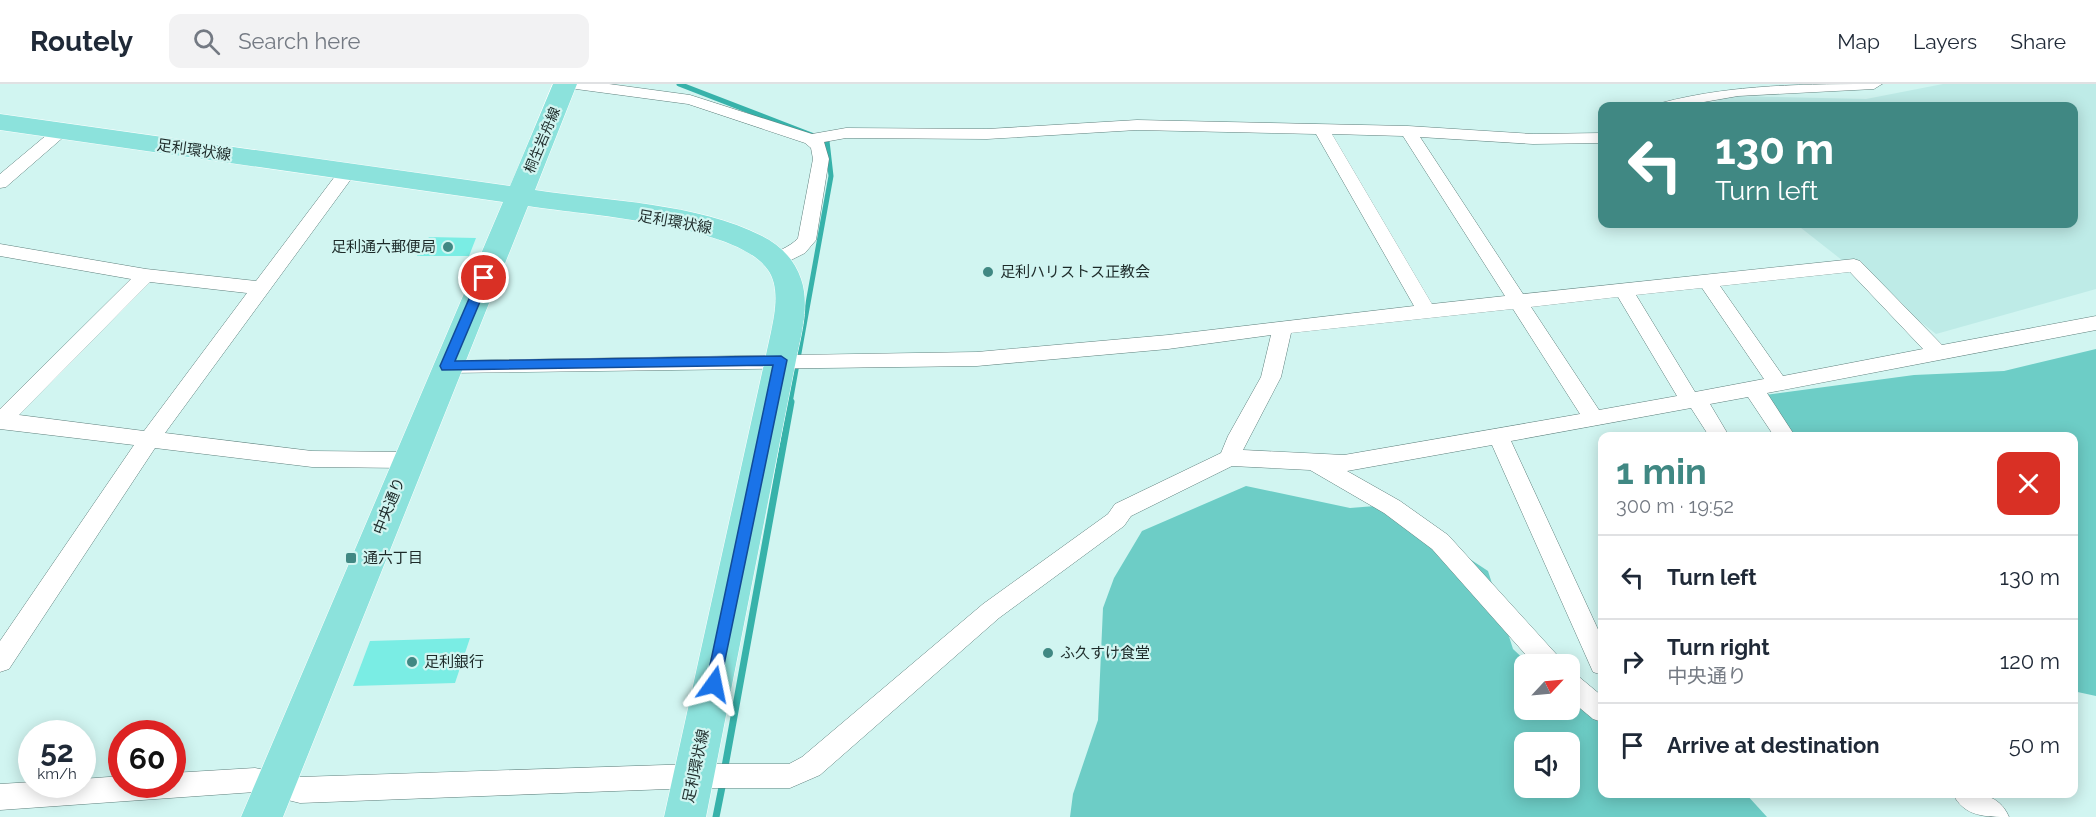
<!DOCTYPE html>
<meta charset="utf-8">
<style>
:root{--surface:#fff;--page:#f2f2f3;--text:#1f2937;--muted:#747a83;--line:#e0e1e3;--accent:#408883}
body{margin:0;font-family:Raleway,"Noto Sans JP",sans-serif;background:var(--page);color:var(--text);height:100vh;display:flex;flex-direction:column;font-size:22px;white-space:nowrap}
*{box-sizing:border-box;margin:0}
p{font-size:20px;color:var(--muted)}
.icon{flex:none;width:33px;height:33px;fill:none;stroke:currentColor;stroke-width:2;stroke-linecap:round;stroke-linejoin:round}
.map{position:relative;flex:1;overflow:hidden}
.sheet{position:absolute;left:1598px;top:348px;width:480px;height:366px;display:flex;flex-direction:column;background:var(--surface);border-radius:12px;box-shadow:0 3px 15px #0003}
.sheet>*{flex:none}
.guide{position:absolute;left:1598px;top:18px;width:480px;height:126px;border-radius:12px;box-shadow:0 3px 15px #0003;background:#408883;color:#fff;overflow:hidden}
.needle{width:39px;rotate:64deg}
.buttons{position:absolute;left:1514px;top:570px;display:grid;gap:12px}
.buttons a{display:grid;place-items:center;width:66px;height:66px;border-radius:12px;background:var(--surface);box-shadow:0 3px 15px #0003;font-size:30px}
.speed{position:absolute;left:18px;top:636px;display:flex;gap:12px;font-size:30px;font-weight:700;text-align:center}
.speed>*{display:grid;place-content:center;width:78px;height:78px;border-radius:50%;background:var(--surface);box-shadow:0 3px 15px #0003;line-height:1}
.speed small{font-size:15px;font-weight:400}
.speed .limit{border:9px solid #d22;background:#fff;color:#111}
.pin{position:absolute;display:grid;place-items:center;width:51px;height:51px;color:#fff;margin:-26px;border:3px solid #fff;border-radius:50%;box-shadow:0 2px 6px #0007}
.me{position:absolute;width:66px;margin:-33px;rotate:12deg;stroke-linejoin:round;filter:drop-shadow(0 0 4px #0008)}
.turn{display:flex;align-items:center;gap:21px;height:126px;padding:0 18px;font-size:27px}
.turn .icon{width:78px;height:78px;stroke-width:2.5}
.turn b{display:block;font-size:42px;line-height:51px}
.round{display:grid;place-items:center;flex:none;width:63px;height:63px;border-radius:12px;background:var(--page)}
.headline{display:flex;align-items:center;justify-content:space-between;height:102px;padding:0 18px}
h1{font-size:36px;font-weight:700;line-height:45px;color:var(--accent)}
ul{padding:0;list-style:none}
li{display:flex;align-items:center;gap:18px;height:84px;padding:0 18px;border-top:2px solid var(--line)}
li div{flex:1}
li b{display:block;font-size:22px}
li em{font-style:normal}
header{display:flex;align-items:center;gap:36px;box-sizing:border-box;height:84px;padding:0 30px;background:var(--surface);border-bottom:2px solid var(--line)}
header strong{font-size:28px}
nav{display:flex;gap:33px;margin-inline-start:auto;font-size:21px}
.search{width:420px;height:54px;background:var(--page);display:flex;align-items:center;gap:15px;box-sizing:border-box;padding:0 21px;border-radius:12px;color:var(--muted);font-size:22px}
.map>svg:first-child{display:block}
</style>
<header>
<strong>Routely</strong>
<div class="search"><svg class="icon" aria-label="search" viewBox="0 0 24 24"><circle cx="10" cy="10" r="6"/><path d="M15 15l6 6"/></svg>Search here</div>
<nav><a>Map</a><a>Layers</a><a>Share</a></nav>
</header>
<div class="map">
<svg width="2096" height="733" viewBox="0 0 2096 733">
<rect width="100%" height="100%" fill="#d1f5f1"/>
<path fill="#beebe7" d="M 1943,0 L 2096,0 L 2096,205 L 1936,250 L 1796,140 L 2073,140 L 2073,22 L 1704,22 L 1729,12 L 1866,15 Z"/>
<path fill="#6dcdc6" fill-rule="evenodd" d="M 2096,265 L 2096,612 L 2073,607 L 2073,352 L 1794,352 L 1765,311 L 1914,291 L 2004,287 Z
M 1246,402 L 1350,424 L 1388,421 L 1488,487 L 1513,565 L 1529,580 L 1524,580 L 1524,626 L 1569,626 L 1569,617 L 1602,628 L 1602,710 L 1746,710 L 1767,733 L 1070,733 L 1073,710 L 1098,636 L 1103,524 L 1114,494 L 1142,447 ZM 1524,658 L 1569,658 L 1569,704 L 1524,704 Z"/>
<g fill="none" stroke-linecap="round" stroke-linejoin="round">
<path stroke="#37b2aa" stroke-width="5" d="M 679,0 L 827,57 L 831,92 L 790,319"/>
<path stroke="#37b2aa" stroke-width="7" d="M 724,688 L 791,318
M 716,733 L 723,698"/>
</g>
<path fill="#7aede4" d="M 429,153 L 476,154 L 469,172 L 417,172 Z
M 470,554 L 455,599 L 353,602 L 370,557 Z"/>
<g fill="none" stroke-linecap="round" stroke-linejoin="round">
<defs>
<path id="minor" d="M 568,0 L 609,0 L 690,11 L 812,50 L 846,44 L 987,45 L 1137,36 L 1408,42 L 1533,50 L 1602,49 L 1602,59 L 1533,60 L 1420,53 L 1523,210 L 1854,175 L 1860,177 L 1942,261 L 2096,232 L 2096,246 L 1767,309 L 1795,352 L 1774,352 L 1748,313 L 1710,320 L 1729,352 L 1709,352 L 1691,324 L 1511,357 L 1602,554 L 1602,591 L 1593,588 L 1492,361 L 1347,387 L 1400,417 L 1448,451 L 1558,572 L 1561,580 L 1534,580 L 1432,465 L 1384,429 L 1310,386 L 1232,382 L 1131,432 L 1124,442 L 999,534 L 820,691 L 790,704 L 695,704 L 300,719 L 255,708 L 0,726 L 0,700 L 32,698 L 32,700 L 82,700 L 82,695 L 122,692 L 122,700 L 172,700 L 172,689 L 255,684 L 300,693 L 695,680 L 789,680 L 802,673 L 983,520 L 1108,430 L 1115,420 L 1221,369 L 1228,352 L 1261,293 L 1271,251 L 1168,265 L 977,282 L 447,289 L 440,287 L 437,282 L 440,277 L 977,268 L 1168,251 L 1414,222 L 1316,50 L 1137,46 L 987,55 L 846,54 L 824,58 L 829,75 L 816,156 L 805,169 L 783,180 L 771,180 L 768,176 C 775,166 790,164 798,154 L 813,75 L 811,64 L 805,59 L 688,20 L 576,5 ZM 1332,50 L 1403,52 L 1505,212 L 1432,220 ZM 1850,188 L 1923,265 L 1783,292 L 1720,202 ZM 1702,204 L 1764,295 L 1695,308 L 1636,211 ZM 1618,213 L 1677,312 L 1599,326 L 1531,223 ZM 1513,225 L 1580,330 L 1344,371 L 1243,366 L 1281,293 L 1291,249 Z
M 1882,0 L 1874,5 L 1738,12 L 1681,22 L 1659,22 L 1661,19 C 1732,0 1808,0 1882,0 Z
M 61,42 L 69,47 L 67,50 L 6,103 L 0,104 L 0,90 L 55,44 Z
M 348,82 L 356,87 L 354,91 L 165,349 L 312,367 L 408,368 L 415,370 L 419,376 L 415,382 L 408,384 L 312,383 L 155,364 L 9,585 L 0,588 L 0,557 L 134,361 L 0,345 L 0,325 L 131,195 L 0,172 L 0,160 L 146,185 L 256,197 L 342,83 ZM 150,198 L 247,209 L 144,347 L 19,331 Z
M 1569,589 L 1578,592 L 1602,612 L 1602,638 L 1593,635 L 1569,615 Z
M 1953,710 C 1976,708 1999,709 2009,733 C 1986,733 1964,733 1953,710 Z"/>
<path id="primary" d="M 553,0 L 577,0 L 535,106 C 606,117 698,119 762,152 C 780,161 795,176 801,195 C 810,221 801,250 796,276 L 706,733 L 664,733 L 771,248 C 775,229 780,203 768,186 C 737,140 583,131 528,122 L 283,733 L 241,733 L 503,118 L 0,46 L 0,30 L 510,102 Z"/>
</defs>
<use href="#minor" stroke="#5f807d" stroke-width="1"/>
<use href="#primary" stroke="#fff" stroke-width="1"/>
<use href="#minor" fill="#fff" fill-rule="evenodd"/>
<use href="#primary" fill="#8ce2dc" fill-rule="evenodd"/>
</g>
<path fill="#1a73e8" stroke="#114b97" stroke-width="1.5" d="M 484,190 L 490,194 L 455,277 L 781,272 L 787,276 L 719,605 L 714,607 L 708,605 L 706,600 L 773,281 L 442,286 L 440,282 L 478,194 Z"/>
<g fill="#408883" stroke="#d1f5f1" stroke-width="2">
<circle cx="448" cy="163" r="6"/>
<circle cx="988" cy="188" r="6"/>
<rect x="345" y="468" width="12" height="12" rx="3"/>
<circle cx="1048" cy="569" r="6"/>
<circle cx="412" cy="578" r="6"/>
</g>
<g text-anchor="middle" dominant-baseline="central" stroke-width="4.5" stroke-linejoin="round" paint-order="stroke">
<g font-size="14" fill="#1d2a29" stroke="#d1f5f1">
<text transform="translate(542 56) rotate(-67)">桐生岩舟線</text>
</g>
<g font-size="15" fill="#1d2a29" stroke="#d1f5f1">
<text transform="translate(194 66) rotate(8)">足利環状線</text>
<text transform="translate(675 138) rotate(10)">足利環状線</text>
<text transform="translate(389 422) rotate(-68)">中央通り</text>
<text transform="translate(696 682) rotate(-78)">足利環状線</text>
</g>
<g font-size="15" fill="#1d2a29" stroke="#d1f5f1" text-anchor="start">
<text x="436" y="163" text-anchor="end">足利通六郵便局</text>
<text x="1000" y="188">足利ハリストス正教会</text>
<text x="363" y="474">通六丁目</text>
<text x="1060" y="569">ふ久すけ食堂</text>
<text x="424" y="578">足利銀行</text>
</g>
</g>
</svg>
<div class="buttons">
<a><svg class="needle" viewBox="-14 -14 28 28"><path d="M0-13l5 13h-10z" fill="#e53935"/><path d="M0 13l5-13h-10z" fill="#747a83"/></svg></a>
<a><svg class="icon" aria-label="sound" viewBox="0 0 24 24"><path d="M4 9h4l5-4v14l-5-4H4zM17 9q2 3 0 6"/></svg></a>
</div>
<div class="speed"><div>52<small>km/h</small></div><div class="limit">60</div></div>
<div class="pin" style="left:484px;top:194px;background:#d93025"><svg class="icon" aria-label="arrive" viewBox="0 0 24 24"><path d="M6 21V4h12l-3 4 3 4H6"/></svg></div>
<svg class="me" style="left:714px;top:600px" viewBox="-20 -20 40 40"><path d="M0-17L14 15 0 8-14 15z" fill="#1a73e8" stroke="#fff" stroke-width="4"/></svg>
<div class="guide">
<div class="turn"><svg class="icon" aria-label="left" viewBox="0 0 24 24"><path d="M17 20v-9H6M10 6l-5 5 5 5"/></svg><div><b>130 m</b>Turn left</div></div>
</div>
<section class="sheet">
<div class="headline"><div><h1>1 min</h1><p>300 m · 19:52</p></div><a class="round" style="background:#d93025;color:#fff"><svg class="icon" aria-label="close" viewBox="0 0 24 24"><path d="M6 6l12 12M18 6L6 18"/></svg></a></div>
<ul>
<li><svg class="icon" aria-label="left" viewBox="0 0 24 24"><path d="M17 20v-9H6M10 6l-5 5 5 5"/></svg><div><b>Turn left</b></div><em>130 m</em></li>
<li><svg class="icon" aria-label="right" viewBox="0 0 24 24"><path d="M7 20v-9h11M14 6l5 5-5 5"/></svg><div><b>Turn right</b><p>中央通り</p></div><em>120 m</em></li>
<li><svg class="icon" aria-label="arrive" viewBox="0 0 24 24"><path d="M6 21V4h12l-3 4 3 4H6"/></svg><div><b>Arrive at destination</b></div><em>50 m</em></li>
</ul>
</section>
</div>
